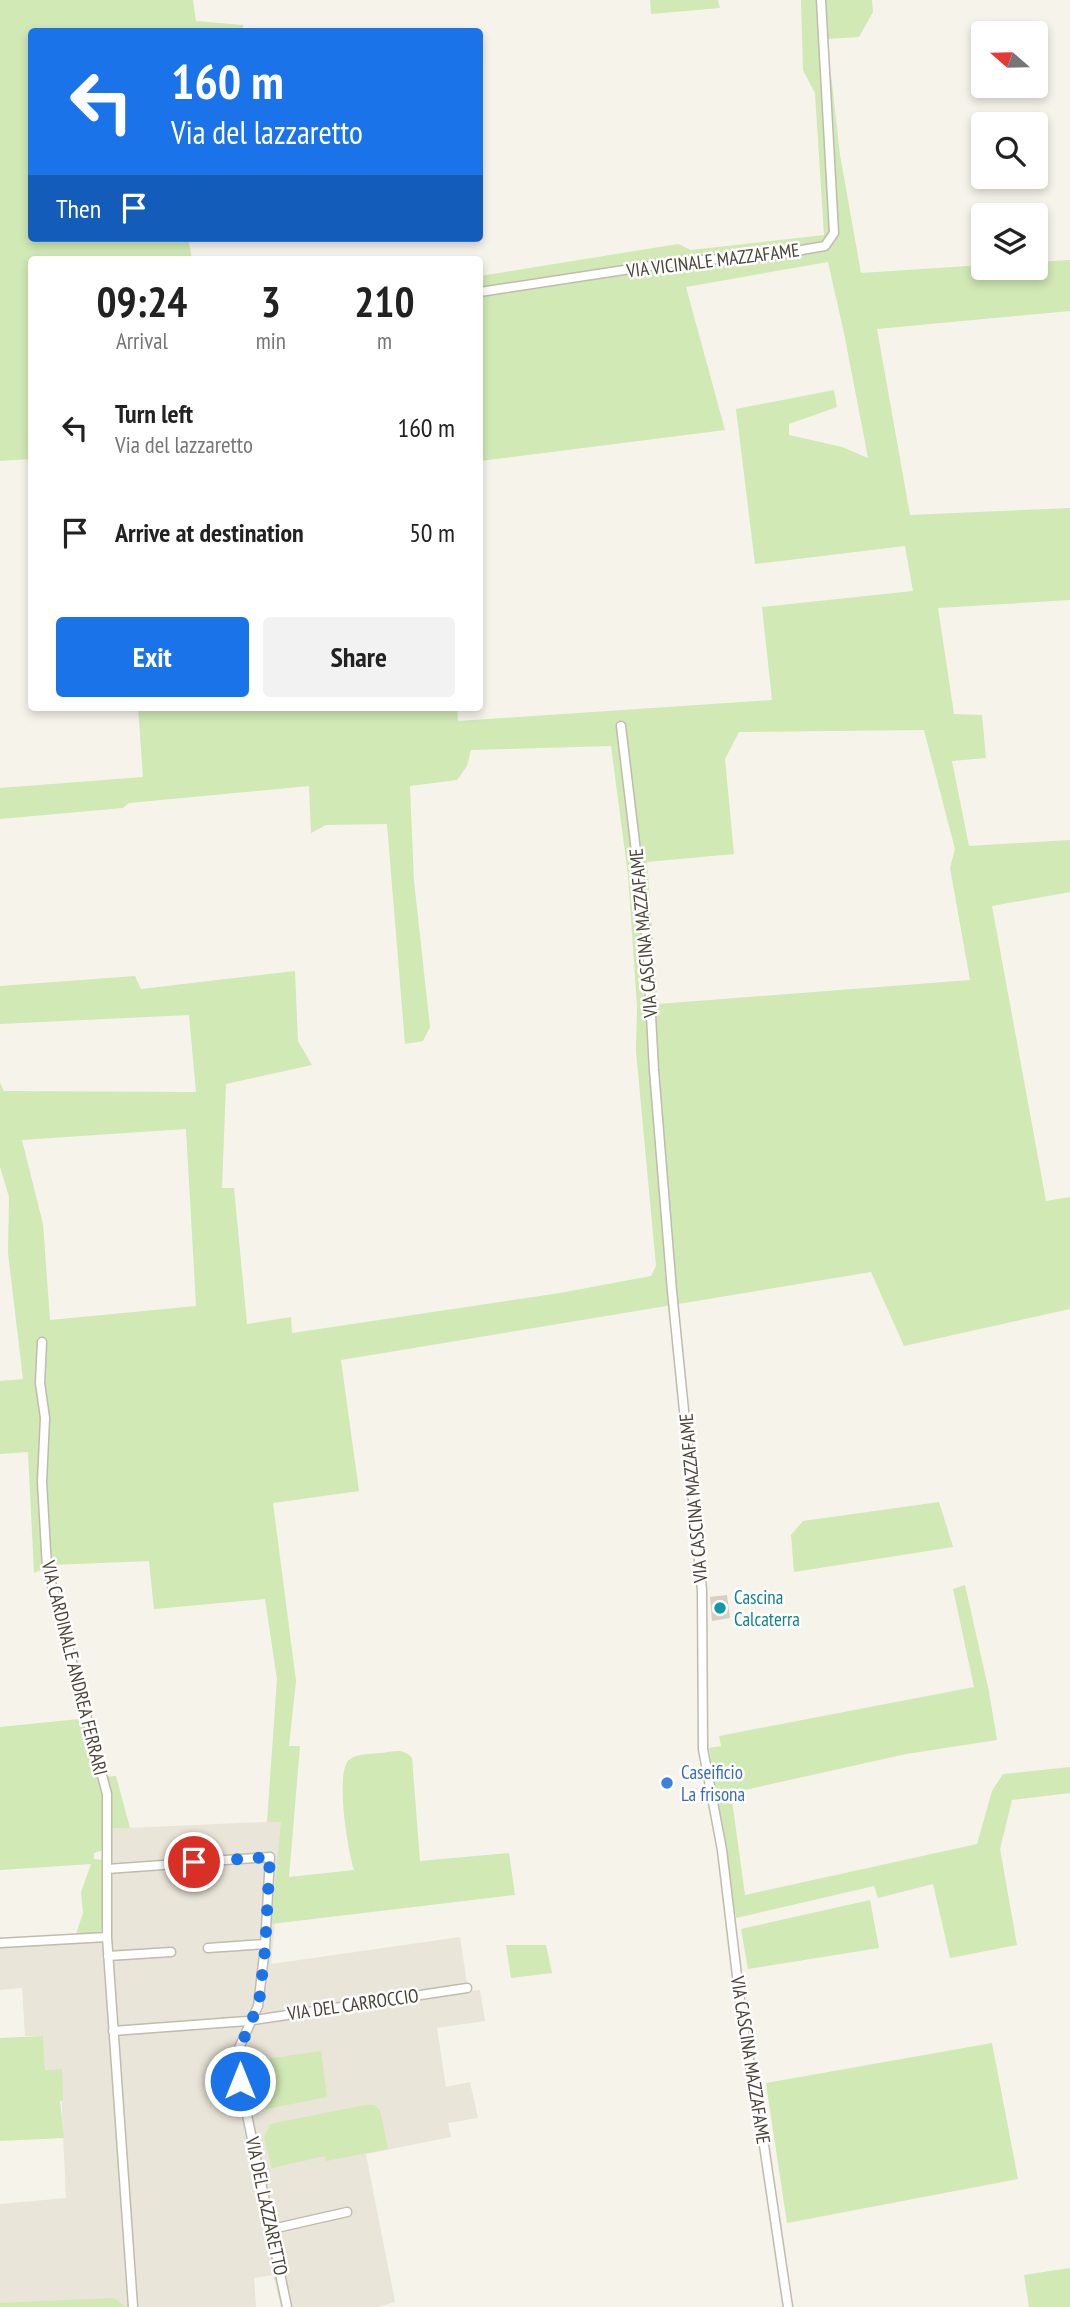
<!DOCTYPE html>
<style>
:root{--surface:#fff;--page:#f2f2f2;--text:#222;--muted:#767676;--accent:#1a73e8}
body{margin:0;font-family:"PT Sans Narrow",sans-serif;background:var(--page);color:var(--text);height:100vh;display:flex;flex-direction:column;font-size:26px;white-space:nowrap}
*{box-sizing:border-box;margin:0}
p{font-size:23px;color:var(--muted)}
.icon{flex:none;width:38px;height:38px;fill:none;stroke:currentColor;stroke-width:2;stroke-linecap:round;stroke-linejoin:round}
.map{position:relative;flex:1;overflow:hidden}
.drawer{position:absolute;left:28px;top:256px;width:455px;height:455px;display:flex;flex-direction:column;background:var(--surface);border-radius:7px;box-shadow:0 4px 10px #0003}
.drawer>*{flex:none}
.banner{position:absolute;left:28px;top:28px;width:455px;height:214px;border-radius:7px;box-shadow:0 4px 10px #0003;background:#1a73e8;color:#fff;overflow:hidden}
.needle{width:46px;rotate:290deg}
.tools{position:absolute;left:971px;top:21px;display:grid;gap:14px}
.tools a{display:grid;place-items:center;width:77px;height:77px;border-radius:7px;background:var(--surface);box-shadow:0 4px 10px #0003;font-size:35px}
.pin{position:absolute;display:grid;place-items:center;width:60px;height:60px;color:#fff;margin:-30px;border:4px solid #fff;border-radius:50%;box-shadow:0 2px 7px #0007}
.me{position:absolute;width:77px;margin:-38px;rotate:0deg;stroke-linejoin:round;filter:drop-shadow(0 0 5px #0008)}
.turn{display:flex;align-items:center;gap:24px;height:147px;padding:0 28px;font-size:32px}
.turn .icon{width:91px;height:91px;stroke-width:2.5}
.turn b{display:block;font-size:49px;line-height:60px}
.then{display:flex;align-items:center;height:66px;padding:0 28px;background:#0003;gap:14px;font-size:26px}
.eta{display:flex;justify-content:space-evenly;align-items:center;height:119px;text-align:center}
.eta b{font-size:42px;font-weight:700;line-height:49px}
.action{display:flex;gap:14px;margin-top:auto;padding:14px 28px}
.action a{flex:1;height:80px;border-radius:7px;background:var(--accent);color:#fff;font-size:28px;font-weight:700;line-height:80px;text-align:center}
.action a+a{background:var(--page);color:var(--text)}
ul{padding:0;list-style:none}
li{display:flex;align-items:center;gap:21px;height:105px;padding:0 28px}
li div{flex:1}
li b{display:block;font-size:26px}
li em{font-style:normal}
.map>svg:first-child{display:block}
</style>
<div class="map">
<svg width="1070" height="2307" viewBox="0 0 1070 2307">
<rect width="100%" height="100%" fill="#f6f3eb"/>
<path fill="#eae5d9" d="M 285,1821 L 271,1964 L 460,1937 L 468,1991 L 480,1990 L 485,2021 L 437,2028 L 446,2087 L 470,2082 L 478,2118 L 448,2123 L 451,2137 L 366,2154 L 395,2302 L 378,2307 L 281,2307 L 273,2275 L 254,2278 L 256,2307 L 0,2307 L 0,2204 L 66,2198 L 60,2069 L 45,2070 L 43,2036 L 25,2036 L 22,1988 L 0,1990 L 0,1941 L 108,1938 L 105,1829 Z"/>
<path fill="#d0e9b5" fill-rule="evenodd" d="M 0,0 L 193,0 L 196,21 L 243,25 L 243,31 L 32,32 L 32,238 L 188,238 L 192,259 L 32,259 L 31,459 L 0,461 Z
M 650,0 L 718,0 L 720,8 L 651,14 Z
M 801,0 L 872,0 L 873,12 L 859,37 L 827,39 L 840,155 L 861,273 L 983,265 L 984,268 L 1036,268 L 1036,262 L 1070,260 L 1070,311 L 877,329 L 910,515 L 1070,508 L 1070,600 L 938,608 L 954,714 L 982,715 L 986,758 L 952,761 L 969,846 L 1070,840 L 1070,892 L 992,906 L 1046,1201 L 1070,1197 L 1070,1309 L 904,1346 L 871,1272 L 341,1360 L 359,1491 L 273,1503 L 296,1681 L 289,1746 L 300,1746 L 289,1877 L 354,1870 C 348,1851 334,1770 350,1759 C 358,1753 373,1754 382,1753 C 394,1751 404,1748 412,1758 L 420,1861 L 509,1853 L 515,1895 L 271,1924 L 281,1822 L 267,1822 L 277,1679 L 265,1599 L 154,1609 L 149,1561 L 52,1565 L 34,1573 L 28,1452 L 0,1454 L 0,1381 L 23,1379 L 8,1253 L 9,1197 L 0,1167 L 0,1083 L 4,1091 L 196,1092 L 189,1015 L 0,1024 L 0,986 L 135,976 L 141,989 L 295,971 L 298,1041 L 312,1065 L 226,1084 L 222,1188 L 234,1188 L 247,1324 L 291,1317 L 292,1333 L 560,1293 L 651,1276 L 656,1266 L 636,1051 L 637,1006 L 628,875 L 611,746 L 471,750 L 467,766 L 457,780 L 410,786 L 414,881 L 430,1027 L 423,1041 L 405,1044 L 387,824 L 326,825 L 311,833 L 309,786 L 129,803 L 123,808 L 0,819 L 0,788 L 143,777 L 138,707 L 457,707 L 458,721 L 772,700 L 762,607 L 913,591 L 905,546 L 755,564 L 736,409 L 834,390 L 837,407 L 789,424 L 789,435 L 842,447 L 868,458 L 844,333 L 828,262 L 686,287 L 725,430 L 480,461 L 480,276 L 678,244 L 691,250 L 824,235 L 815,93 L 803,70 ZM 924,730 L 955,849 L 950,868 L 970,980 L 658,1004 L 647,862 L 734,854 L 725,759 L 739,732 ZM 186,1129 L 196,1306 L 50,1320 L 43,1224 L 22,1140 Z
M 939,1502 L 953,1547 L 794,1572 L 791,1535 L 803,1521 Z
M 965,1585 L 989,1692 L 997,1740 L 906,1754 L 731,1793 L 745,1895 L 977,1844 L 992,1791 L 1003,1774 L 1070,1767 L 1070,1793 L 1012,1800 L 1000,1849 L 1017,1945 L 950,1958 L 933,1884 L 878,1898 L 874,1886 L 736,1918 L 709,1748 L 721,1746 L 719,1736 L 974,1687 L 953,1589 Z
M 79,1719 L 83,1721 L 100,1777 L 116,1776 L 130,1828 L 103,1829 L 103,1850 L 94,1853 L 94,1859 L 103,1860 L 103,1925 L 100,1934 L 75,1937 L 83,1913 L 81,1892 L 91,1864 L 0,1870 L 0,1727 Z
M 870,1900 L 879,1948 L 748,1969 L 741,1929 Z
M 506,1945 L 546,1945 L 552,1973 L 511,1978 Z
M 43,2036 L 45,2070 L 62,2069 L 63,2100 L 60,2101 L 64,2138 L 0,2141 L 0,2038 Z
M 992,2043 L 1018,2179 L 787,2223 L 766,2083 Z
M 321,2051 L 327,2097 L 262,2110 L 253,2107 L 247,2065 L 253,2061 Z
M 365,2105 L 374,2105 L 380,2110 L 388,2149 L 326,2161 L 325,2156 L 272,2168 L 264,2138 L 270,2124 Z
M 1070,2268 L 1070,2307 L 1029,2307 L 1024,2275 Z
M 114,2298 L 126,2307 L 0,2307 L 0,2303 Z"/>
<path fill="#d7cfc1" d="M 727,1595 L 730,1618 L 712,1621 L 710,1597 Z"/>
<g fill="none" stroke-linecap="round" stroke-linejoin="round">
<defs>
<path id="street" d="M 480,292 L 683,261 L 761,257 L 825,246 L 834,233 L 821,0
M 621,726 L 647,943 L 654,1070 L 672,1291 L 702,1590 L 703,1749 L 722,1850 L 743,2026 L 761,2125 L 788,2307
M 42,1342 L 40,1383 L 45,1418 L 42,1482 L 47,1567 L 107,1794 L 107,1937 L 133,2307
M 194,1862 L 270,1857 L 265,1947 L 258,2006 L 238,2050 L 241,2086 L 287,2307
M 107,1869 L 163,1865
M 0,1943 L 107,1937
M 208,1948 L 265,1944
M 108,1956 L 171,1952
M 113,2031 L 247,2021 L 467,1988
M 272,2229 L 347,2212"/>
</defs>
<use href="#street" stroke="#c1bbae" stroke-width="11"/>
<use href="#street" stroke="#fff" stroke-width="8"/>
</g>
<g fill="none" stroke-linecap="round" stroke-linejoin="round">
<path stroke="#1a73e8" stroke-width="12" stroke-dasharray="0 21.6" d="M 194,1862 L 270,1857 L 265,1950 L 259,2003 L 239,2050 L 240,2081"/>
</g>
<circle fill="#0f9aa8" stroke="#fff" stroke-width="2.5" cx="720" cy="1608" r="7"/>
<circle fill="#3f7fe0" stroke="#fff" stroke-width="2.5" cx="667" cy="1783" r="7"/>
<g text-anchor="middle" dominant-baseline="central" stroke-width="5" stroke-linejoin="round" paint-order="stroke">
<g font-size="19" fill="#4a4439" stroke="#fff">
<text transform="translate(713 260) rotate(-7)">VIA VICINALE MAZZAFAME</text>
<text transform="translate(643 933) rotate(-95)">VIA CASCINA MAZZAFAME</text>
<text transform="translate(693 1498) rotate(-95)">VIA CASCINA MAZZAFAME</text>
<text transform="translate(75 1668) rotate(76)">VIA CARDINALE ANDREA FERRARI</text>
<text transform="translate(353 2004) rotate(-8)">VIA DEL CARROCCIO</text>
<text transform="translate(751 2060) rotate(81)">VIA CASCINA MAZZAFAME</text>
<text transform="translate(267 2206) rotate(78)">VIA DEL LAZZARETTO</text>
</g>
<g font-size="19" fill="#0d838f" stroke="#fff" text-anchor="start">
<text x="734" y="1597">Cascina<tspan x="734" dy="22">Calcaterra</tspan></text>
</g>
<g font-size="19" fill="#366cbe" stroke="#fff" text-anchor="start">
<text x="681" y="1772">Caseificio<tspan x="681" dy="22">La frisona</tspan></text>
</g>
</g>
</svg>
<div class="tools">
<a><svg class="needle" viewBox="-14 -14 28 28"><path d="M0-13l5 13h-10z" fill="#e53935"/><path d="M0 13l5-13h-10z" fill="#767676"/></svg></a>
<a><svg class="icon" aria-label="search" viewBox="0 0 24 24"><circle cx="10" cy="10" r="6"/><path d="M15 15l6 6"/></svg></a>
<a><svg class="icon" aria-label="layers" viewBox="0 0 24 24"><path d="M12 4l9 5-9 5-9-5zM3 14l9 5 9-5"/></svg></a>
</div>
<div class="pin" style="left:194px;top:1862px;background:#d93025"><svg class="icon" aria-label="arrive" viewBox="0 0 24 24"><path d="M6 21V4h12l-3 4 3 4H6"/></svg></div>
<svg class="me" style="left:240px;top:2081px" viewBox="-20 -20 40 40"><circle r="17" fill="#1a73e8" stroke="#fff" stroke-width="3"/><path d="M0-11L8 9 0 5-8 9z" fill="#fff"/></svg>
<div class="banner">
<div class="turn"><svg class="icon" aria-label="left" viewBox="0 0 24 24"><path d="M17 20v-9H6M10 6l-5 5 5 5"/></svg><div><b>160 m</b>Via del lazzaretto</div></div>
<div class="then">Then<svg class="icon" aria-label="arrive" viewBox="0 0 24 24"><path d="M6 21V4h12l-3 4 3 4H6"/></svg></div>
</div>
<section class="drawer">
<div class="eta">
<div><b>09:24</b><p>Arrival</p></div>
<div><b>3</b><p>min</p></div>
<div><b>210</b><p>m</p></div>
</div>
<ul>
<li><svg class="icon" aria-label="left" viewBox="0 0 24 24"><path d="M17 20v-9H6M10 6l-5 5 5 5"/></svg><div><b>Turn left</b><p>Via del lazzaretto</p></div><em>160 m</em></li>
<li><svg class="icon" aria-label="arrive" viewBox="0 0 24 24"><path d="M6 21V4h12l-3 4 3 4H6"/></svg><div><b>Arrive at destination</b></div><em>50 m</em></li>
</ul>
<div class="action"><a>Exit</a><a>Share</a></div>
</section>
</div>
